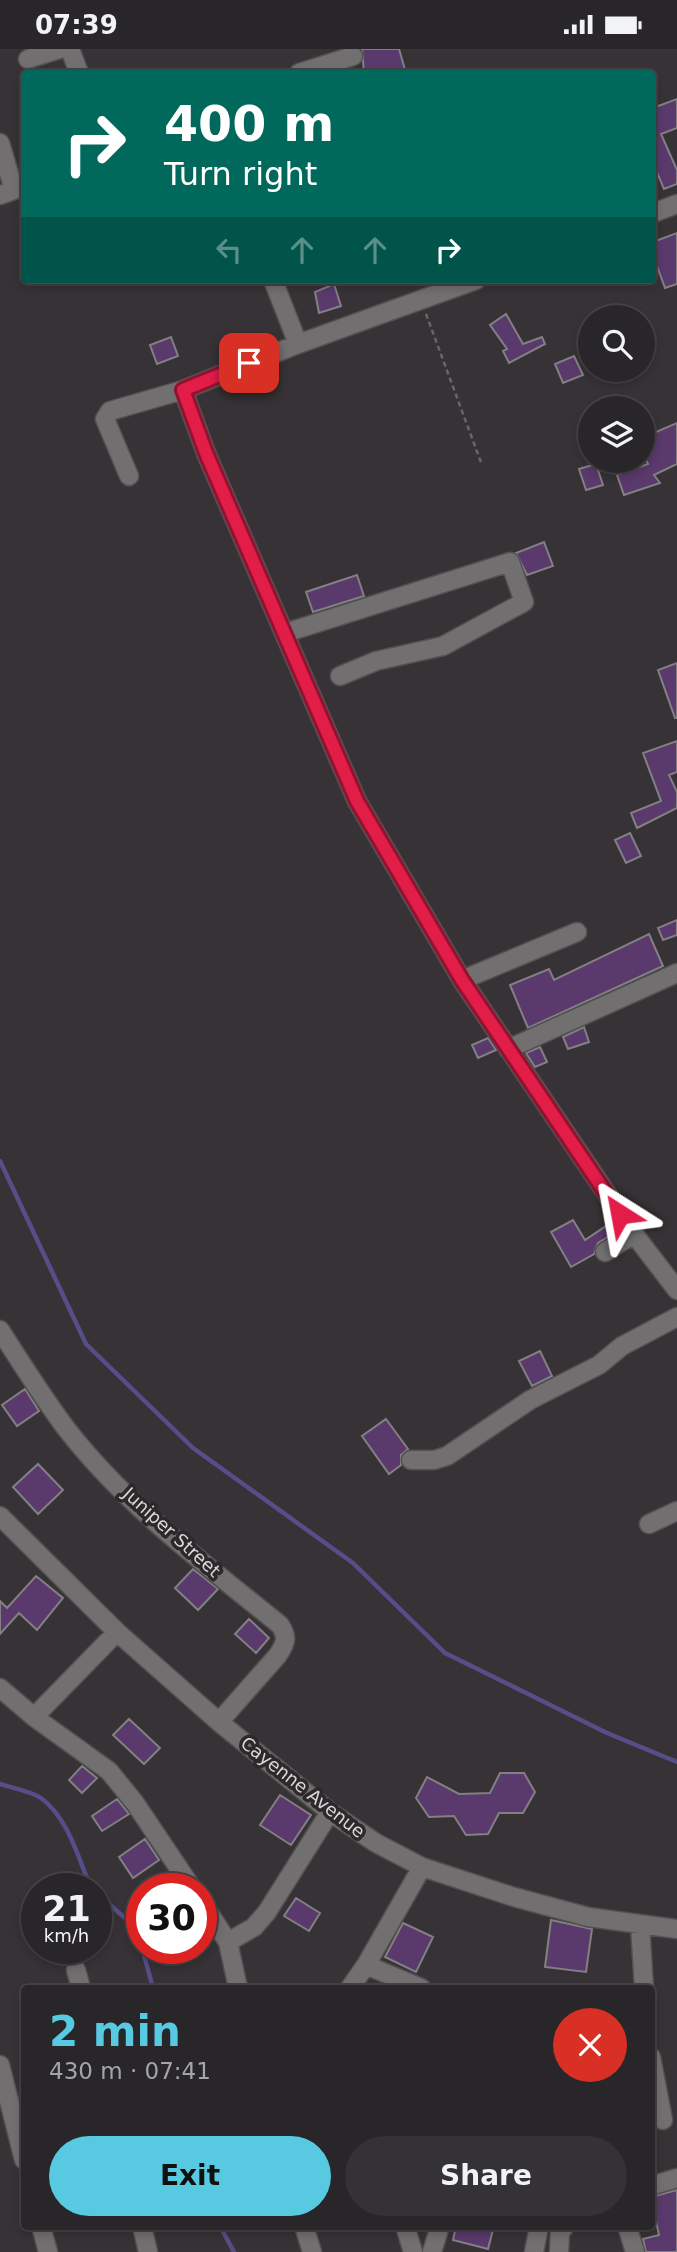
<!DOCTYPE html>
<meta charset="utf-8">
<style>
:root{--surface:#282628;--page:#343234;--text:#f1f3f6;--muted:#a5a5a8;--line:#444345;--accent:#57c9e1}
body{margin:0;font-family:"DejaVu Sans",sans-serif;background:var(--page);color:var(--text);height:100vh;display:flex;flex-direction:column;font-size:26px;white-space:nowrap}
*{box-sizing:border-box;margin:0}
p{font-size:23px;color:var(--muted)}
.icon{flex:none;width:38px;height:38px;fill:none;stroke:currentColor;stroke-width:2;stroke-linecap:round;stroke-linejoin:round}
.map{position:relative;flex:1;overflow:hidden}
.side{position:absolute;left:21px;top:1936px;width:634px;height:245px;display:flex;flex-direction:column;background:var(--surface);border-radius:7px;box-shadow:0 4px 10px #0003,0 0 0 2px var(--line)}
.side>*{flex:none}
.hud{position:absolute;left:21px;top:21px;width:635px;height:214px;border-radius:7px;box-shadow:0 4px 10px #0003,0 0 0 2px var(--line);background:#00695c;color:#fff;overflow:hidden}
.tools{position:absolute;left:578px;top:256px;display:grid;gap:14px}
.tools a{display:grid;place-items:center;width:77px;height:77px;border-radius:50%;background:var(--surface);box-shadow:0 4px 10px #0003,0 0 0 2px var(--line);font-size:35px}
.speed{position:absolute;left:21px;top:1824px;display:flex;gap:14px;font-size:35px;font-weight:700;text-align:center}
.speed>*{display:grid;place-content:center;width:91px;height:91px;border-radius:50%;background:var(--surface);box-shadow:0 4px 10px #0003,0 0 0 2px var(--line);line-height:1}
.speed small{font-size:18px;font-weight:400}
.speed .limit{border:10px solid #d22;background:#fff;color:#111}
.pin{position:absolute;display:grid;place-items:center;width:60px;height:60px;color:#fff;margin:-30px;border-radius:14px;box-shadow:0 4px 10px #0006}
.me{position:absolute;width:77px;margin:-38px;rotate:326deg;stroke-linejoin:round;filter:drop-shadow(0 0 5px #0008)}
.turn{display:flex;align-items:center;gap:24px;height:147px;padding:0 28px;font-size:32px}
.turn .icon{width:91px;height:91px;stroke-width:2.5}
.turn b{display:block;font-size:49px;line-height:60px}
.lanes{display:flex;align-items:center;height:66px;padding:0 28px;background:#0003;justify-content:center;gap:35px;direction:ltr}
.lanes .off{opacity:.35}
.round{display:grid;place-items:center;flex:none;width:74px;height:74px;border-radius:37px;background:var(--page)}
.headline{display:flex;align-items:center;justify-content:space-between;height:119px;padding:0 28px}
h1{font-size:42px;font-weight:700;line-height:52px;color:var(--accent)}
.cta{display:flex;gap:14px;margin-top:auto;padding:14px 28px}
.cta a{flex:1;height:80px;border-radius:42px;background:var(--accent);color:#111;font-size:28px;font-weight:700;line-height:80px;text-align:center}
.cta a+a{background:var(--page);color:var(--text)}
.status{display:flex;justify-content:space-between;align-items:center;height:49px;padding:0 35px;background:var(--surface);direction:ltr}
.status svg{height:19px;fill:currentColor}
.map>svg:first-child{display:block}
</style>
<div class="status"><b>07:39</b><svg viewBox="0 0 49 12"><path d="M0 12V9h3v3zM5 12V6h3v6zM10 12V3h3v9zM15 12V0h3v12zM26 1h20v11H26zM47 4h2v5h-2z"/></svg></div>
<div class="map">
<svg width="677" height="2203" viewBox="0 0 677 2203">
<rect width="100%" height="100%" fill="#363235"/>
<g fill="none" stroke-linecap="round" stroke-linejoin="round">
<path stroke="#554e88" stroke-width="4.5" d="M 0,1112 L 86,1295 L 193,1399 L 353,1514 L 445,1604 L 607,1684 L 677,1713
M 0,1735 C 12,1739 31,1742 41,1749 C 69,1770 78,1809 91,1839
M 96,1844 L 131,1874 L 142,1899
M 142,1899 L 153,1939
M 220,2177 L 234,2203"/>
</g>
<path fill="#5a396c" stroke="#828083" stroke-width="2" d="M 362,0 L 399,0 L 406,24 L 364,24 Z
M 677,50 L 677,79 L 661,85 L 677,121 L 677,135 L 664,140 L 653,114 L 653,59 Z
M 677,184 L 677,235 L 665,239 L 653,206 L 653,193 Z
M 334,235 L 341,257 L 319,264 L 315,243 Z
M 506,265 L 523,295 L 542,288 L 545,295 L 509,314 L 503,302 L 507,300 L 490,276 Z
M 171,288 L 178,307 L 157,315 L 150,296 Z
M 574,307 L 583,326 L 563,334 L 555,315 Z
M 677,374 L 677,415 L 654,426 L 660,434 L 624,446 L 617,426 L 648,415 L 642,403 L 642,389 Z
M 596,415 L 603,436 L 586,441 L 579,420 Z
M 544,493 L 553,517 L 527,526 L 516,504 Z
M 357,526 L 364,547 L 313,563 L 306,543 Z
M 677,614 L 677,669 L 675,669 L 658,621 Z
M 677,692 L 677,723 L 669,726 L 677,743 L 677,759 L 637,779 L 631,764 L 661,752 L 643,704 Z
M 630,784 L 641,807 L 626,814 L 615,791 Z
M 677,871 L 677,886 L 663,891 L 658,879 Z
M 649,885 L 663,917 L 528,979 L 510,936 L 549,920 L 554,931 Z
M 584,978 L 589,993 L 568,1000 L 563,988 Z
M 488,989 L 496,1001 L 478,1009 L 472,996 Z
M 540,998 L 547,1013 L 535,1018 L 526,1004 Z
M 573,1171 L 585,1191 L 612,1173 L 618,1182 L 598,1194 L 594,1205 L 571,1218 L 551,1183 Z
M 540,1302 L 552,1327 L 532,1337 L 519,1312 Z
M 25,1340 L 39,1362 L 17,1377 L 2,1356 Z
M 386,1370 L 408,1400 L 401,1406 L 401,1416 L 389,1425 L 362,1387 Z
M 38,1415 L 63,1441 L 38,1465 L 13,1438 Z
M 193,1520 L 218,1540 L 198,1561 L 175,1539 Z
M 36,1527 L 63,1549 L 37,1581 L 19,1564 L 0,1585 L 0,1552 L 7,1559 Z
M 249,1570 L 269,1589 L 256,1604 L 235,1585 Z
M 129,1670 L 160,1699 L 144,1715 L 113,1686 Z
M 82,1717 L 97,1729 L 82,1744 L 69,1731 Z
M 500,1724 L 524,1724 L 535,1743 L 523,1764 L 499,1764 L 488,1785 L 466,1786 L 454,1767 L 429,1768 L 416,1749 L 427,1728 L 459,1745 L 490,1744 Z
M 280,1746 L 311,1766 L 291,1796 L 260,1776 Z
M 117,1750 L 129,1765 L 102,1782 L 92,1767 Z
M 145,1790 L 159,1811 L 133,1829 L 119,1808 Z
M 296,1849 L 320,1864 L 309,1882 L 284,1867 Z
M 551,1871 L 592,1880 L 586,1923 L 545,1918 Z
M 403,1874 L 433,1888 L 416,1923 L 385,1908 Z
M 677,2141 L 677,2203 L 646,2203 L 643,2190 L 659,2186 L 651,2148 Z
M 456,2177 L 494,2177 L 488,2200 L 453,2191 Z"/>
<g fill="none" stroke-linecap="round" stroke-linejoin="round">
<defs>
<path id="minor" d="M 70,0 L 79,24
M 28,10 L 60,0
M 299,24 L 353,7
M 0,94 L 14,141 L 0,146
M 653,164 L 677,155
M 273,231 L 298,295
M 476,231 L 298,295 L 183,341 L 206,404 L 357,752 L 462,931 L 634,1185 L 677,1241
M 129,427 L 105,370 L 110,362 L 183,341
M 285,584 L 510,513 L 524,553 L 443,597 L 376,612 L 340,627
M 462,931 L 577,883
M 508,1000 L 677,924
M 605,1203 L 634,1185
M 0,1281 C 21,1314 42,1347 65,1378 C 125,1456 205,1515 280,1576 C 288,1588 286,1594 278,1606 L 219,1673
M 411,1411 L 434,1411 L 447,1407 L 530,1351 L 599,1316 L 622,1297 L 677,1268
M 0,1467 L 117,1583 L 219,1673 L 330,1763 L 376,1794 L 422,1818 L 514,1848 L 588,1868 L 677,1880
M 649,1475 L 677,1462
M 0,1639 L 34,1668 L 109,1722 L 135,1754 L 192,1839
M 34,1668 L 117,1583
M 201,1852 L 228,1893 L 238,1939
M 640,1876 L 644,1939
M 228,1893 L 254,1878 L 267,1863 L 330,1763
M 366,1916 L 421,1939
M 76,1921 L 81,1939
M 350,1939 L 366,1916 L 422,1818
M 651,2008 L 663,2071
M 0,2016 L 24,2111
M 651,2137 L 677,2129
M 41,2177 L 48,2203
M 142,2177 L 148,2203
M 304,2177 L 312,2203
M 405,2177 L 413,2203
M 627,2177 L 635,2203
M 432,2203 L 440,2177
M 534,2203 L 539,2177
M 559,2203 L 560,2183 L 565,2177"/>
</defs>
<use href="#minor" stroke="#535052" stroke-width="21"/>
<path stroke="#696668" stroke-width="2.5" stroke-dasharray="5 3.5" stroke-linecap="butt" d="M 426,265 L 482,416"/>
<use href="#minor" stroke="#716f6f" stroke-width="18"/>
</g>
<g fill="none" stroke-linecap="round" stroke-linejoin="round">
<defs>
<path id="route" d="M 249,314 L 183,341 L 206,404 L 357,752 L 462,931 L 620,1165"/>
</defs>
<use href="#route" stroke="#92132f" stroke-width="18"/>
<use href="#route" stroke="#e11d48" stroke-width="12"/>
</g>
<g text-anchor="middle" dominant-baseline="central" stroke-width="7" stroke-linejoin="round" paint-order="stroke">
<g font-size="18" fill="#d9d7d8" stroke="#2c282b">
<text transform="translate(172 1483) rotate(42)">Juniper Street</text>
<text transform="translate(303 1738) rotate(38)">Cayenne Avenue</text>
</g>
</g>
</svg>
<div class="tools">
<a><svg class="icon" aria-label="search" viewBox="0 0 24 24"><circle cx="10" cy="10" r="6"/><path d="M15 15l6 6"/></svg></a>
<a><svg class="icon" aria-label="layers" viewBox="0 0 24 24"><path d="M12 4l9 5-9 5-9-5zM3 14l9 5 9-5"/></svg></a>
</div>
<div class="speed"><div>21<small>km/h</small></div><div class="limit">30</div></div>
<div class="pin" style="left:249px;top:314px;background:#d93025"><svg class="icon" aria-label="arrive" viewBox="0 0 24 24"><path d="M6 21V4h12l-3 4 3 4H6"/></svg></div>
<svg class="me" style="left:620px;top:1165px" viewBox="-20 -20 40 40"><path d="M0-17L14 15 0 8-14 15z" fill="#e11d48" stroke="#fff" stroke-width="4"/></svg>
<div class="hud">
<div class="turn"><svg class="icon" aria-label="right" viewBox="0 0 24 24"><path d="M7 20v-9h11M14 6l5 5-5 5"/></svg><div><b>400 m</b>Turn right</div></div>
<div class="lanes"><svg class="icon off" aria-label="left" viewBox="0 0 24 24"><path d="M17 20v-9H6M10 6l-5 5 5 5"/></svg><svg class="icon off" aria-label="ahead" viewBox="0 0 24 24"><path d="M12 20V5M6 11l6-6 6 6"/></svg><svg class="icon off" aria-label="ahead" viewBox="0 0 24 24"><path d="M12 20V5M6 11l6-6 6 6"/></svg><svg class="icon" aria-label="right" viewBox="0 0 24 24"><path d="M7 20v-9h11M14 6l5 5-5 5"/></svg></div>
</div>
<section class="side">
<div class="headline"><div><h1>2 min</h1><p>430 m · 07:41</p></div><a class="round" style="background:#d93025;color:#fff"><svg class="icon" aria-label="close" viewBox="0 0 24 24"><path d="M6 6l12 12M18 6L6 18"/></svg></a></div>
<div class="cta"><a>Exit</a><a>Share</a></div>
</section>
</div>
